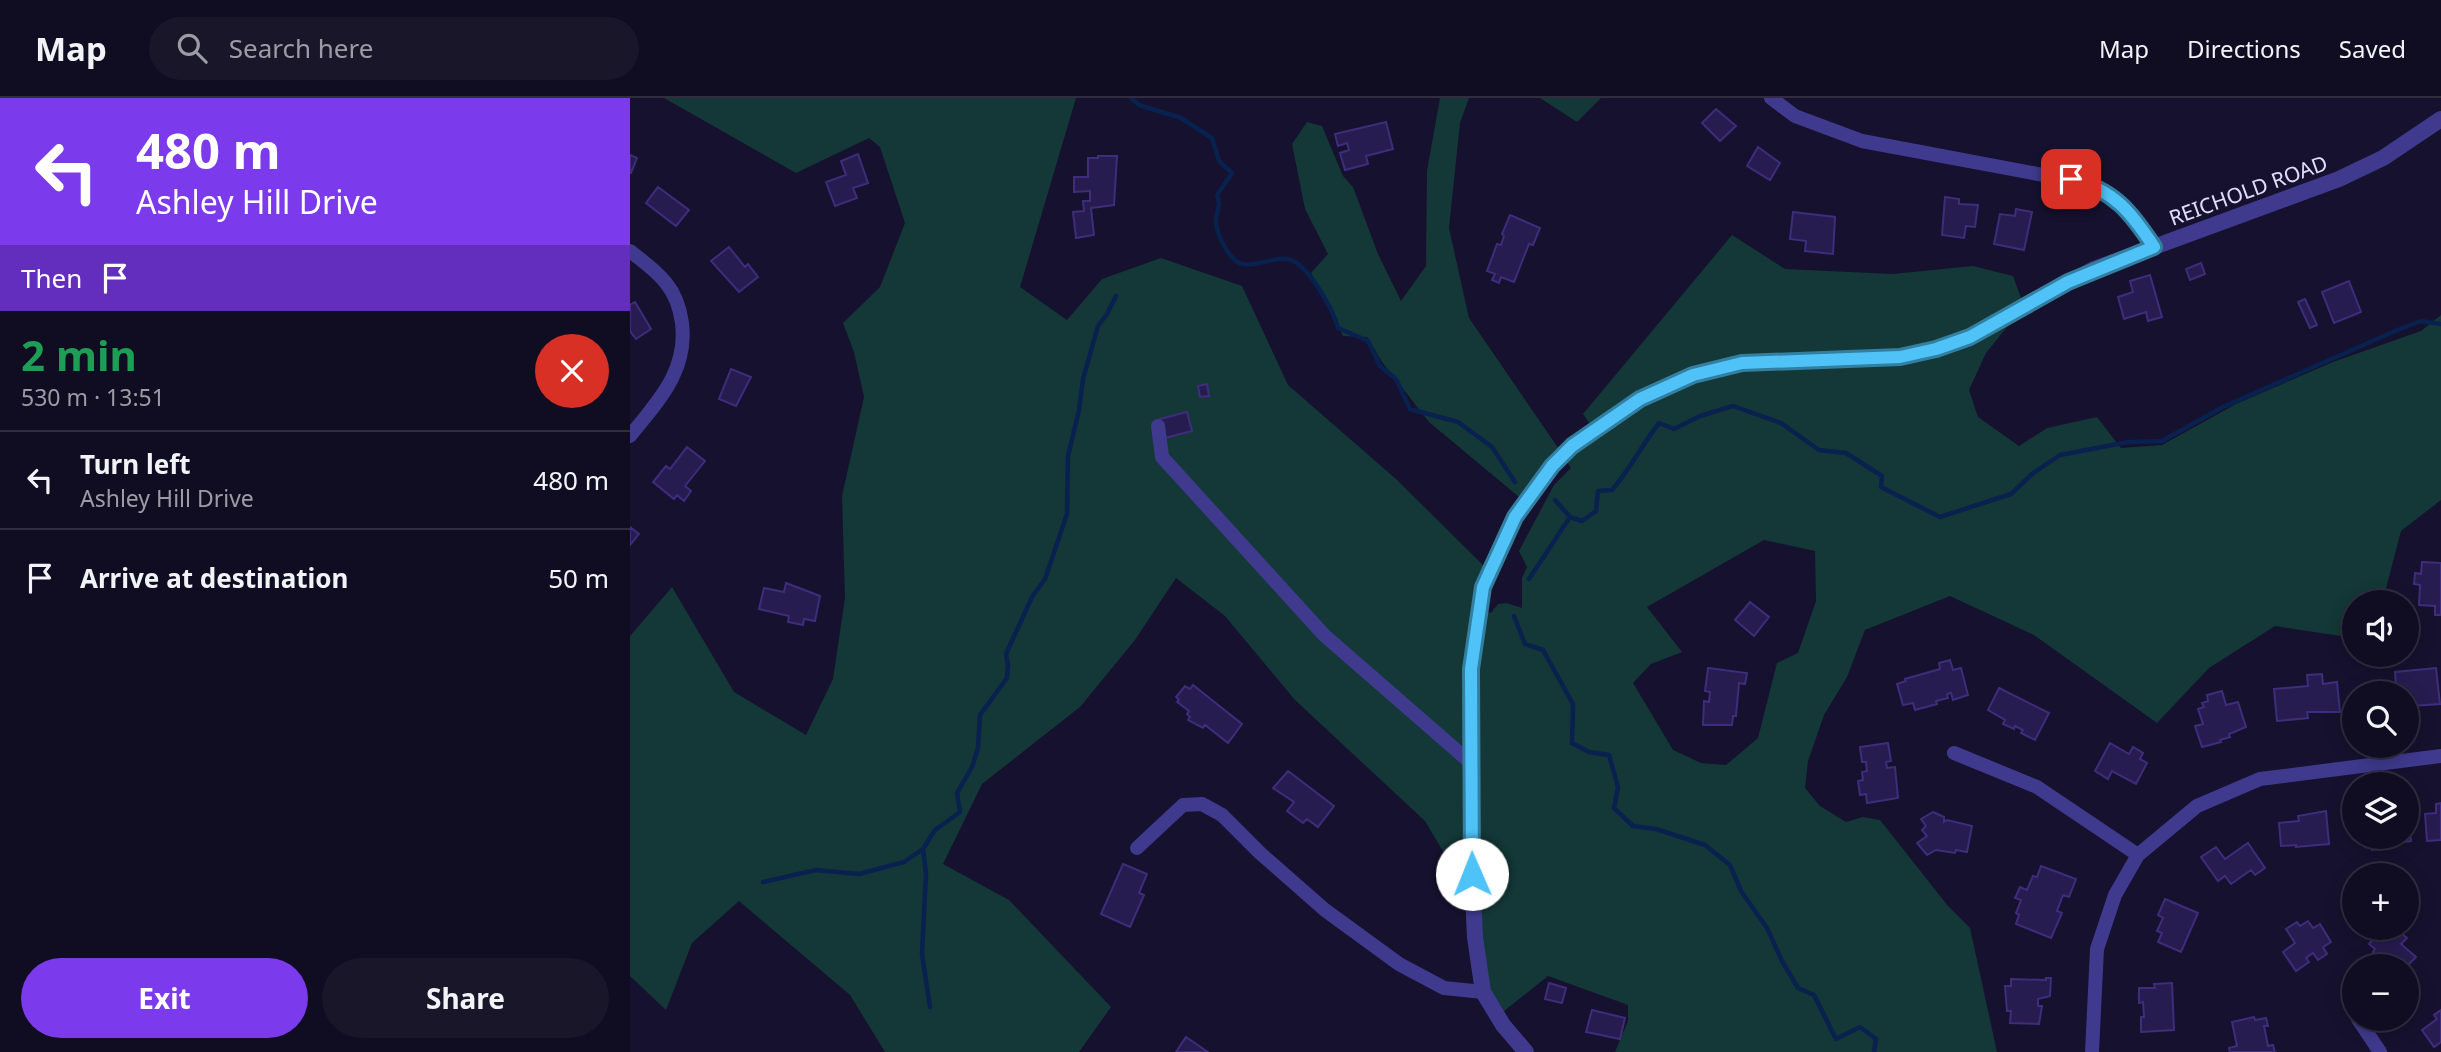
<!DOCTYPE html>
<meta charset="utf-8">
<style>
:root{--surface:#100d22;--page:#19162a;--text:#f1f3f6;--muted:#9c9ca5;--line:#302d40;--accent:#7c3aed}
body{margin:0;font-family:"Noto Sans",sans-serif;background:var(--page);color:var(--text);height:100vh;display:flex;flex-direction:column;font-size:26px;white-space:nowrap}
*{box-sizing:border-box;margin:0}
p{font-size:23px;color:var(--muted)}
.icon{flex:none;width:38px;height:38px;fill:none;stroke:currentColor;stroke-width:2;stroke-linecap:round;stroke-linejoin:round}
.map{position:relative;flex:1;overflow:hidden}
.side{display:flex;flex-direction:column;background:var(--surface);width:630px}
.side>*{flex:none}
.top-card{background:#7c3aed;color:#fff;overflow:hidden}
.buttons{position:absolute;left:1712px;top:492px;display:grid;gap:14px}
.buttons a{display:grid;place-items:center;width:77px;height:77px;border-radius:50%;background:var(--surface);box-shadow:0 4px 18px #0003,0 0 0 2px var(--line);font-size:35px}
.pin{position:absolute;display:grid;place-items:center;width:60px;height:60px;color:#fff;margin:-30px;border-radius:14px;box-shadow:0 4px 10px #0006}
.me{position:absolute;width:77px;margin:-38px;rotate:359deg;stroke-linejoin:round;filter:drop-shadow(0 0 5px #0008)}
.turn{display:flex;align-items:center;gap:24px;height:147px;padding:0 21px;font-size:32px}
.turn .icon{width:91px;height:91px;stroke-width:2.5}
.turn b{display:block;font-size:49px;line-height:60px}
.then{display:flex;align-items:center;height:66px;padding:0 21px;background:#0003;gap:14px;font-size:26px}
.round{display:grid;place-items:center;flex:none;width:74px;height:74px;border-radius:37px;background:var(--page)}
.summary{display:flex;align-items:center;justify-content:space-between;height:119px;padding:0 21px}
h1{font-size:42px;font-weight:700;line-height:52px;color:#1e9e55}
.action{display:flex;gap:14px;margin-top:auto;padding:14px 21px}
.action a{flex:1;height:80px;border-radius:42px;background:var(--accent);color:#fff;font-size:28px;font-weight:700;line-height:80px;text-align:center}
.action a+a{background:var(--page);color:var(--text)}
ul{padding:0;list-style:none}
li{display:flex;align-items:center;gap:21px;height:98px;padding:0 21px;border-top:2px solid var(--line)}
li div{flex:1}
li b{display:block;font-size:26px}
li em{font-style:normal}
header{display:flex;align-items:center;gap:42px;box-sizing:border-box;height:98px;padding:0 35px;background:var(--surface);border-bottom:2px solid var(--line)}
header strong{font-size:33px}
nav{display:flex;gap:38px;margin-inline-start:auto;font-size:24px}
.search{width:490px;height:63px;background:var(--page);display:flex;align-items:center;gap:18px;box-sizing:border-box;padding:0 24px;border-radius:38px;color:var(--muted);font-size:26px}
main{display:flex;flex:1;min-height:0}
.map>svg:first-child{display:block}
</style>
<header>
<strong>Map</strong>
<div class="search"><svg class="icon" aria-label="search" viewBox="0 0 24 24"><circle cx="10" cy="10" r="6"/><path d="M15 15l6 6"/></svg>Search here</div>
<nav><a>Map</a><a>Directions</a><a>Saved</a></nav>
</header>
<main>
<section class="side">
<div class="top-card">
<div class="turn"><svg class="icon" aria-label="left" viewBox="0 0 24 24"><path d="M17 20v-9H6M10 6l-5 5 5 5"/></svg><div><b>480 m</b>Ashley Hill Drive</div></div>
<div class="then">Then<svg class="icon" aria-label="arrive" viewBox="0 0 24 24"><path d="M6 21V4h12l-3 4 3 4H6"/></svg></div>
</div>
<div class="summary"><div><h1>2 min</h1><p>530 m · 13:51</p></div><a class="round" style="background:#d93025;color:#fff"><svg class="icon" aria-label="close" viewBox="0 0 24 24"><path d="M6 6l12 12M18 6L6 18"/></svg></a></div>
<ul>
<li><svg class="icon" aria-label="left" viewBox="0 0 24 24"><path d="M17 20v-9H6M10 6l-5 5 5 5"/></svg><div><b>Turn left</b><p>Ashley Hill Drive</p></div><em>480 m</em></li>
<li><svg class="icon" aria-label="arrive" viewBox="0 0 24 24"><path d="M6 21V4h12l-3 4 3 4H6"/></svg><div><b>Arrive at destination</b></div><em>50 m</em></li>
</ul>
<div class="action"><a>Exit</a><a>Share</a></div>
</section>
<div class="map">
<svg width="1811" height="954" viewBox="0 0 1811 954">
<rect width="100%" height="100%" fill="#16112e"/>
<path fill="#133837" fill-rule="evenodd" d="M 34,0 L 446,0 L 390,189 L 437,222 L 472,181 L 531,160 L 612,188 L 658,287 L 766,381 L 860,474 L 850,511 L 861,515 L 868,506 L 877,505 L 892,510 L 892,480 L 897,469 L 889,453 L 924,387 L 941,370 L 933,358 L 895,404 L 799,324 L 752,264 L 737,239 L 713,238 L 681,175 L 698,156 L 675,111 L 662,46 L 677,24 L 692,28 L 713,78 L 723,89 L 748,156 L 771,203 L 796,168 L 797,73 L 810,0 L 839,0 L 830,25 L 819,130 L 839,220 L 933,357 L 964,332 L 953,316 L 1102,137 L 1155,171 L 1263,176 L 1343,168 L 1383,178 L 1394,208 L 1356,255 L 1339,292 L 1348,319 L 1389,348 L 1417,330 L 1467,319 L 1491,350 L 1532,347 L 1606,306 L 1703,264 L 1791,233 L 1811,217 L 1811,402 L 1771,433 L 1754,498 L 1750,504 L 1724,504 L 1724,540 L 1645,528 L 1579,570 L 1527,625 L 1404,537 L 1320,498 L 1235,532 L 1217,579 L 1194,617 L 1178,663 L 1175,690 L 1190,708 L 1216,724 L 1233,719 L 1250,722 L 1318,808 L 1340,830 L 1367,954 L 985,954 L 998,923 L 998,907 L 918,878 L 868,918 L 853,894 L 841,755 L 814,755 L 795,723 L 665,602 L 595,518 L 546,480 L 505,542 L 450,609 L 352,686 L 313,766 L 379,802 L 481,909 L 449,954 L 255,954 L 220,897 L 109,803 L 62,845 L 36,912 L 0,878 L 0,538 L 42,489 L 104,594 L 176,637 L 203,581 L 215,500 L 212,398 L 234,299 L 224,254 L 213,225 L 250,189 L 275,125 L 250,49 L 239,40 L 166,75 ZM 1134,442 L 1185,453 L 1186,503 L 1168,555 L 1147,565 L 1128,640 L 1096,667 L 1071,665 L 1043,652 L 1003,585 L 1021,566 L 1052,554 L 1017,509 Z
M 910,0 L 971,0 L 947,24 Z"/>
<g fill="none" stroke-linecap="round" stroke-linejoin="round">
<path stroke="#09214e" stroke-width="4.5" d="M 501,0 L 509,7 L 551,20 L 582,40 L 589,63 L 602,75 L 587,97 C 592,110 586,111 586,123 C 586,135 596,154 605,162 C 618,174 642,158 658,161 C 678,165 703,212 708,230 L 738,243 L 750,268 L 766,281 L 780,311 L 828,324 L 862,349 L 885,384
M 925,402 L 940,419 L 952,423 L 966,413 L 968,393 L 982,392 C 1000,371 1012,347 1029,325 L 1044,331 L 1070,318 L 1103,308 L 1151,325 L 1189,352 L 1216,355 L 1252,378 L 1251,389 L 1310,419 L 1381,396 L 1402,376 L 1430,357 L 1498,344 L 1532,343 L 1593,309 L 1765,233 L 1791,223 L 1811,226
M 899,481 L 940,419
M 884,518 L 895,546 L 913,552 L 943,606 L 942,645 L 959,654 L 979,657 L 988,689 L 984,710 L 1003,728 L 1026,731 L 1075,747 L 1100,767 L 1111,793 L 1137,830 L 1152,863 L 1168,890 L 1184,897 L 1206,941 L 1230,929 L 1246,941 L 1244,954
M 293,751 L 296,776 L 292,856 L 300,909
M 133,784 L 186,772 L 229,776 L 274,764 L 293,751 L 305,732 L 330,714 L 327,695 L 342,669 L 348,650 L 350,617 L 377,580 L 378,567 L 376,556 L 402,499 L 415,481 L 437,416 L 438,358 L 449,312 L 453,281 L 468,228 L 477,216 L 486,198"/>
</g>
<path fill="#271c4f" stroke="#3e2d7c" stroke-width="2" d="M 1086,11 L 1106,28 L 1090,43 L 1072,25 Z
M 756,24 L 763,51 L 736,58 L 738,66 L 715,72 L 710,55 L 719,52 L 717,45 L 708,48 L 705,36 Z
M 1128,49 L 1150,65 L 1140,82 L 1117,68 Z
M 228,56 L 238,85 L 223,90 L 227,100 L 205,108 L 196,84 L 216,77 L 211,63 Z
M 0,57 L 7,60 L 1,75 L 0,75 Z
M 468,58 L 487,58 L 484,107 L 461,110 L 464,137 L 446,140 L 443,114 L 454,113 L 453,103 L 460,103 L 460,93 L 444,94 L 444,79 L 458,79 L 458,60 L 468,60 Z
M 28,89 L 59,112 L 46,128 L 16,105 Z
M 1315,99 L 1329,101 L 1329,106 L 1348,107 L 1345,129 L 1336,128 L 1334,140 L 1312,137 Z
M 1386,111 L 1402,114 L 1394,152 L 1364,146 L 1370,116 L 1385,118 Z
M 1163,114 L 1205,119 L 1203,156 L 1175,153 L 1176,143 L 1160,141 Z
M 880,117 L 910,130 L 903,147 L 899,146 L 884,184 L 871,179 L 869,185 L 862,182 L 865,176 L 857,173 L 867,146 L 871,147 L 874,138 L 872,136 Z
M 99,149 L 115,169 L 118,166 L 128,179 L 109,194 L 81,163 Z
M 1571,165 L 1575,176 L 1560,182 L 1556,171 Z
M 1520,177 L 1532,219 L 1518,223 L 1516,214 L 1494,221 L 1488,199 L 1503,194 L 1500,183 Z
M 1719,183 L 1731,214 L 1704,225 L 1692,194 Z
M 1675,201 L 1687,227 L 1680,230 L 1668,204 Z
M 5,204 L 21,231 L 6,241 L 0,233 L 0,207 Z
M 101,271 L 121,279 L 106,308 L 89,301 Z
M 577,286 L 579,298 L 570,299 L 568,288 Z
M 557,314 L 562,333 L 535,340 L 530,321 Z
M 57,349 L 75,363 L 55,388 L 61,393 L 54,403 L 47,397 L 44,401 L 23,384 L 36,368 L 40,371 Z
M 0,429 L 9,436 L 0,447 Z
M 1792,464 L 1811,465 L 1811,517 L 1805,517 L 1805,508 L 1789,507 L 1790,487 L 1784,486 L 1785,475 L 1791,476 Z
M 156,485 L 190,498 L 185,523 L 174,521 L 173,527 L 158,524 L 159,518 L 129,511 L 134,490 L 154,494 Z
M 1120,504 L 1139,519 L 1124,538 L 1105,522 Z
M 1320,562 L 1323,572 L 1331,570 L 1338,597 L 1323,602 L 1321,595 L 1317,596 L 1318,600 L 1306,603 L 1307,606 L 1285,612 L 1283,605 L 1273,607 L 1267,586 L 1276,583 L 1275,581 L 1310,571 L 1309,565 Z
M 1078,570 L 1117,575 L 1115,586 L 1109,585 L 1106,618 L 1103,618 L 1102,627 L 1073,627 L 1074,603 L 1079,604 L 1080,594 L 1075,593 Z
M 1806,570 L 1810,606 L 1782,608 L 1783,615 L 1776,615 L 1776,595 L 1761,595 L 1761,589 L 1766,588 L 1765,574 Z
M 1692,576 L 1693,586 L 1707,584 L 1710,614 L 1677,614 L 1678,620 L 1647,623 L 1644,591 L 1678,588 L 1677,577 Z
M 563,587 L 612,626 L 598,645 L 575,627 L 573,630 L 558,622 L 560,619 L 557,616 L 559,613 L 547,604 L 549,602 L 546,599 L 555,588 L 560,591 Z
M 1369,590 L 1419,615 L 1405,642 L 1391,635 L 1393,632 L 1385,628 L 1384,631 L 1373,626 L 1375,622 L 1358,612 Z
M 1592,593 L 1596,607 L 1608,604 L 1616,629 L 1599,636 L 1600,639 L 1590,642 L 1591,644 L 1572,649 L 1565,628 L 1573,626 L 1568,611 L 1574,609 L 1572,605 L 1578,603 L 1577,597 Z
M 1258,645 L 1261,663 L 1256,664 L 1257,670 L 1265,669 L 1268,700 L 1237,705 L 1236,696 L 1230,697 L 1228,683 L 1233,682 L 1232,674 L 1237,673 L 1236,664 L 1232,664 L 1230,649 Z
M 1480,645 L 1499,656 L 1503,649 L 1513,655 L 1510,661 L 1517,665 L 1506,686 L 1482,673 L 1478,681 L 1465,673 Z
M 658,673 L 704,708 L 688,729 L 677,721 L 673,725 L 657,713 L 664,704 L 643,690 Z
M 1811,705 L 1811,742 L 1797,743 L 1795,716 L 1806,715 L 1806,706 Z
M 1696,713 L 1699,746 L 1666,749 L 1666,747 L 1651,748 L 1649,725 L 1669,723 L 1668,718 Z
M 1303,714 L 1314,719 L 1314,724 L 1317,722 L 1342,728 L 1337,754 L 1326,752 L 1325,755 L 1306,752 L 1297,757 L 1287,745 L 1297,738 L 1292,732 L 1296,728 L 1291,721 Z
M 1776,718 L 1778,718 L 1781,743 L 1755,746 L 1752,751 L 1742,752 L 1742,748 L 1735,749 L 1734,738 L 1776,738 Z
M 1618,745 L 1635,770 L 1625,777 L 1621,772 L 1601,786 L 1595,778 L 1588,783 L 1571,759 L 1586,749 L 1595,761 Z
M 493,766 L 517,776 L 509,795 L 514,797 L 500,829 L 471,816 Z
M 1411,768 L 1446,781 L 1439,799 L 1433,797 L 1427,813 L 1432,815 L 1421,840 L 1386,826 L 1389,817 L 1386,815 L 1391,802 L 1385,800 L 1390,789 L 1397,792 L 1403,778 L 1407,779 Z
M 1535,801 L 1568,815 L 1551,854 L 1528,844 L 1532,835 L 1527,833 L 1533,820 L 1528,817 Z
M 1678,823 L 1683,830 L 1690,826 L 1701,844 L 1693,849 L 1697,856 L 1688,862 L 1683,855 L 1676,860 L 1679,864 L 1666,873 L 1653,854 L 1665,845 L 1656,831 L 1667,824 L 1670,828 Z
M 1753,830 L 1761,830 L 1765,833 L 1766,831 L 1777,840 L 1771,846 L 1786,859 L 1776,869 L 1752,868 L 1755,865 L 1743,854 L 1745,851 L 1739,846 Z
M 1416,880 L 1421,880 L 1420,898 L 1408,901 L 1408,908 L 1412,908 L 1409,926 L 1380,925 L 1381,913 L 1377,913 L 1375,888 L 1381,888 L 1381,881 L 1416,882 Z
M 919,885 L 936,890 L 932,905 L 915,901 Z
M 1542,885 L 1544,932 L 1511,934 L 1511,919 L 1514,919 L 1513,904 L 1509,905 L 1509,890 L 1525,890 L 1524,886 Z
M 962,912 L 995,920 L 990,941 L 956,934 Z
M 1811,912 L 1811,944 L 1804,949 L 1792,932 L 1807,921 L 1804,917 Z
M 1624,919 L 1625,922 L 1636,920 L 1638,928 L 1634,928 L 1638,948 L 1643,947 L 1645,954 L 1600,954 L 1599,950 L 1607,948 L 1602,924 Z
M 556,939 L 578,954 L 546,954 Z"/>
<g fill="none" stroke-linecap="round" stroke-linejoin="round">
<path stroke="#3f3a8e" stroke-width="14" d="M 1141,0 L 1165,18 L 1232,43 L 1456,85 C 1488,98 1505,121 1524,149
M 0,153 C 12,163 26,172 36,185 C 45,196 50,210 52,225 C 58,273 28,303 0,338
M 528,328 L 532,359 L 694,537 L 841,665
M 1324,655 L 1407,689 L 1508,757
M 507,750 L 553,707 L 572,706 L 592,717 L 630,755 L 695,812 L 769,866 L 814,890 L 853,894
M 1728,921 L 1750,954
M 1462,954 L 1467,851 L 1485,797 L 1508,757 L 1567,708 L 1630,681 L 1811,658"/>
<path stroke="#3f3a8e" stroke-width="16" d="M 896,954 L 873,927 L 853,894 L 845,839 L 841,755 L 841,571 L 853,489 L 885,419 L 922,368 L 942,348 L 1010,301 L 1064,277 L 1112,265 L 1270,259 L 1305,251 L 1340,238 L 1464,171 L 1709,81 L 1753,60 L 1811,21"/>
</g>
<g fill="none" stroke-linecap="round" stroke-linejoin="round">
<defs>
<path id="route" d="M 842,776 L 841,571 L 853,489 L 885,419 L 922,368 L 942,348 L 1010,301 L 1063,277 L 1112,265 L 1270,259 L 1306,251 L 1340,239 L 1438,184 L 1524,149 C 1501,114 1484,92 1441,81"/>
</defs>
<use href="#route" stroke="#337fa1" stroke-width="18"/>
<use href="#route" stroke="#4fc3f7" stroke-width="12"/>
</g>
<g text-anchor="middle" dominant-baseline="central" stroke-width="7" stroke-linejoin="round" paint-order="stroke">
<g font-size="21" fill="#e2ddff" stroke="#16112e">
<text transform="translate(1618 92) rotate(-20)">REICHOLD ROAD</text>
</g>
</g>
</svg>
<div class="buttons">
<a><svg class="icon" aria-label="sound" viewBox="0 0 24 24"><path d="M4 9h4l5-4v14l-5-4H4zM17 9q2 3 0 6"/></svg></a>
<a><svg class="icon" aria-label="search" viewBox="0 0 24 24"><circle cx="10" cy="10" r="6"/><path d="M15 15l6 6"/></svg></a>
<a><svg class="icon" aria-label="layers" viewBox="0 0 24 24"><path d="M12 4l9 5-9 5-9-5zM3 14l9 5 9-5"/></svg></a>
<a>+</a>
<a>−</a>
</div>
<div class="pin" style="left:1441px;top:81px;background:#d93025"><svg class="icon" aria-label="arrive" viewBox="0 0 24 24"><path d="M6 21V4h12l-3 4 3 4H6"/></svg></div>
<svg class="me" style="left:842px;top:776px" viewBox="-20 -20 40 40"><circle r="19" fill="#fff"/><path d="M0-13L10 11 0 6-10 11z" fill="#4fc3f7"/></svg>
</div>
</main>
